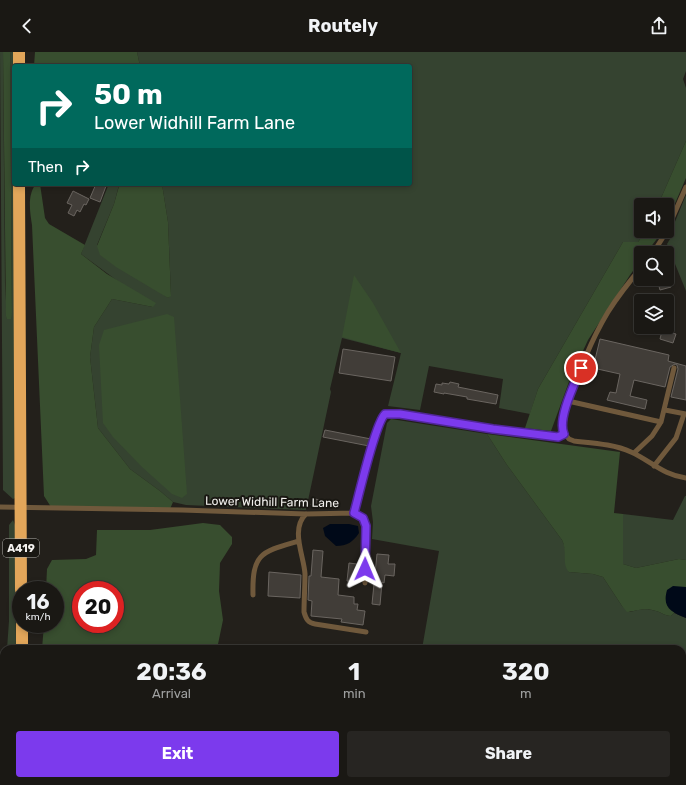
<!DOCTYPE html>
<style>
:root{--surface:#1a1814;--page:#272522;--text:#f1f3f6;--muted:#9fa0a0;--line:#383734;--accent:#7c3aed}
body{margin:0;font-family:Rubik,sans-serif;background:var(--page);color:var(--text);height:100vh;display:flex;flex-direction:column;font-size:15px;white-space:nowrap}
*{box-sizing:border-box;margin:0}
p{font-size:13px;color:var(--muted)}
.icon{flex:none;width:22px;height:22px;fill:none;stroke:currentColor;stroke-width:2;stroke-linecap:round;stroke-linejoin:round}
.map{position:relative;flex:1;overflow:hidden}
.side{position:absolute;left:0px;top:593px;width:686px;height:140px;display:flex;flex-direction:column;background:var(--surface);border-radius:12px 12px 0 0;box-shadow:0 2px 6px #0003,0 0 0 1px var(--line)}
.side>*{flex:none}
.guide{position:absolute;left:12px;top:12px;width:400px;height:122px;border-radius:4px;box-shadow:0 2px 6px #0003,0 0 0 1px var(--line);background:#00695c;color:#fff;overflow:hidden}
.controls{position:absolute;left:634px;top:146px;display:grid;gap:8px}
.controls a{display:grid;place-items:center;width:40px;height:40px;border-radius:4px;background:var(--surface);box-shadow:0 2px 6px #0003,0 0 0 1px var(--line);font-size:20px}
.speed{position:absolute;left:12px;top:529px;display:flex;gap:8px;font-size:20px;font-weight:700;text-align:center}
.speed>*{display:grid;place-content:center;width:52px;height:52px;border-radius:50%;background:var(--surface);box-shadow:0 2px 6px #0003,0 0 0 1px var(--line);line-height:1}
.speed small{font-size:10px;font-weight:400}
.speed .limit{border:6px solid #d22;background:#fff;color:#111}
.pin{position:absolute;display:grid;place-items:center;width:34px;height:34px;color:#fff;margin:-17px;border:2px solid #fff;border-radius:50%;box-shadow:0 1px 4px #0007}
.me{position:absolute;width:44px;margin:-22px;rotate:1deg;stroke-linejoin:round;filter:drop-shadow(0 0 3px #0008)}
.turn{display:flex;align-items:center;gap:14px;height:84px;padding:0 16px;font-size:18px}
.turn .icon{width:52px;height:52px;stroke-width:2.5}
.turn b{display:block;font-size:28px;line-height:34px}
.then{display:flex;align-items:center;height:38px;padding:0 16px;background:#0003;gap:8px;font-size:15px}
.eta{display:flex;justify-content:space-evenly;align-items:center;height:68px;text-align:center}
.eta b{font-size:24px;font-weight:700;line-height:28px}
.action{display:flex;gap:8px;margin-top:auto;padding:8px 16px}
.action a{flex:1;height:46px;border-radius:4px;background:var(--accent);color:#fff;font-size:16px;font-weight:700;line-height:46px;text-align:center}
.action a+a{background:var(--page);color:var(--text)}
header{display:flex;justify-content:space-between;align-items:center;height:52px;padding:0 16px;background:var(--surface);font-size:18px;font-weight:700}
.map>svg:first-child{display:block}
</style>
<header><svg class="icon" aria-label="back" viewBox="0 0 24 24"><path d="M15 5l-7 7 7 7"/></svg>Routely<svg class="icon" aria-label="share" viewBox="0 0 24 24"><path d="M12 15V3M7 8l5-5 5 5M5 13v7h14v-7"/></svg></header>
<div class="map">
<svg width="686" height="733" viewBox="0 0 686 733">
<rect width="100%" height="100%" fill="#23201b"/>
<path fill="#354330" d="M 0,0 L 3,0 L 5,231 L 7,267 L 12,261 L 10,0 L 13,0 L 15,446 L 13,447 L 3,438 L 3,434 Z
M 137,0 L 686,0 L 686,19 L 683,27 L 686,36 L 686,89 L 658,153 L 641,153 L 641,179 L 646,179 L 638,190 L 623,190 L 538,337 L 530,362 L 499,356 L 503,327 L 429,314 L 420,358 L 388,354 L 401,301 L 342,286 L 330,337 L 331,340 L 306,458 L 186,453 L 173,450 L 160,439 L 130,417 L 98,376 L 90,305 L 94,275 L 112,247 L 153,255 L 81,202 L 108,134 L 105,132 L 118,132 L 119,133 L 114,152 L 97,193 L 168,246 L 171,243 L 168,170 L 162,132 L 410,132 L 410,14 L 140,14 Z
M 686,143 L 686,239 L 667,192 L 673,182 L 672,177 Z
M 391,367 L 487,382 L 507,413 L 562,488 C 567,498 567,509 569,520 L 593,522 L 603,525 L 622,554 L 630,560 C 639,557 647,556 656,559 C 661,560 665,564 671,564 L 674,561 L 686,566 L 686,675 L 682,674 L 682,597 L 422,597 L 439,499 L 372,487 L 373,470 L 371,454 L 387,371 Z
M 685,444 L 686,444 L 686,508 L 679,507 L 636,516 L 623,512 L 623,462 L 673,468 Z
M 13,468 L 15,473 L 15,505 L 16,597 L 7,597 L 9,569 L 9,473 Z
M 72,729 L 293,729 L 293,733 L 72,733 Z"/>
<path fill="#384e2f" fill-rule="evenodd" d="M 3,0 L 10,0 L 12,261 L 11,267 L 7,267 L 6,264 Z
M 35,0 L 137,0 L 140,14 L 34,14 Z
M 686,89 L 686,126 L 667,170 L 667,153 L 658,153 Z
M 36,132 L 40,132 L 45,166 L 49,172 L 85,193 L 81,202 L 107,222 L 156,251 L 153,255 L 112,247 L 94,275 L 90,305 L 98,376 L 130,417 L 160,439 L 173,450 L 170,457 L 51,455 L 44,444 L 32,173 C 30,160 27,143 36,132 Z
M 118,132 L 162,132 L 168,170 L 171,244 L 168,246 L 116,215 L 100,203 L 97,194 L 114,152 L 119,134 Z
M 646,179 L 663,179 L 646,201 L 641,201 L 641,208 L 630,223 L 588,288 L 570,327 L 551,379 L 525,376 L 538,337 L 623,190 L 638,190 Z
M 354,223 L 373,251 L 401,301 L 342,285 Z
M 167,262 L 174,265 L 187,442 L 182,446 L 172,442 L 142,415 L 113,385 L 103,371 L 99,293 L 104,278 Z
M 487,382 L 620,400 L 614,461 L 623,462 L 623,512 L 636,516 L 679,507 L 686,508 L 686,539 L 674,561 L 671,564 C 665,564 661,560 656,559 C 645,555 638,559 627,560 L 622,554 L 603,525 L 593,522 L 569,520 C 561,512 568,500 562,488 L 507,413 Z
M 203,471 L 220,473 L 232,485 L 232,492 L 220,511 L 219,539 L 223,568 L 217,597 L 42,597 L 44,572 L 55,572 L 55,538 L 46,538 L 47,517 L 52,508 L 86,507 L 96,503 L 97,478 L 150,478 ZM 81,538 L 115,538 L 115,572 L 81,572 Z
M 54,729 L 72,729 L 72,733 L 54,733 Z
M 293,729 L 358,729 L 357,733 L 293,733 Z"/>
<path fill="#000918" d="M 330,472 L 349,472 L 358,474 L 359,481 C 353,490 347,494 336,494 L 325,484 L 323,476 Z
M 673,534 L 686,535 L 686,566 C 671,560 662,556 667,538 Z"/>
<path fill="#413d38" stroke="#6a6560" d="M 96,132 L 106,134 L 100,150 L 90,146 Z
M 73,139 L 89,147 L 86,153 L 84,152 L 80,160 L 77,158 L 74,164 L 68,161 L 72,153 L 67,151 Z
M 657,227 L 669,227 L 671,235 L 660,238 Z
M 662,279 L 676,282 L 673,291 L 660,287 Z
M 600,287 L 669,303 L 668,309 L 686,314 L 686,348 L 671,345 L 678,317 L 677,313 L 675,312 L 670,315 L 665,335 L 634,328 L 630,344 L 647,348 L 645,357 L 607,348 L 610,340 L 616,341 L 620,322 L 593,316 Z
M 343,297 L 395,305 L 391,329 L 339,321 Z
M 450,330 L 459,332 L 458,335 L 498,343 L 496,352 L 467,347 L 467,345 L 444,341 L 444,342 L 434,340 L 436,332 L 442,333 L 442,331 L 449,332 Z
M 325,378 L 371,387 L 369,394 L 323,385 Z
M 313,446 L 321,449 L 320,456 L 311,453 Z
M 313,498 L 323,499 L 321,525 L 339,527 L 338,543 L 354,545 L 354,552 L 358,552 L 357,558 L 365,559 L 363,573 L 341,570 L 342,567 L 311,564 L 312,549 L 308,548 L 309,524 L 311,524 Z
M 377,502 L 389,503 L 388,512 L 395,512 L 394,524 L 385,523 L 384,531 L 382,530 L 380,553 L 372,552 Z
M 349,511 L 357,512 L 356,522 L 360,522 L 360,530 L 347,529 Z
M 269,520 L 301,523 L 300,546 L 268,544 Z"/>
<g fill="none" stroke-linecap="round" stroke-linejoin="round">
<path stroke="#70593c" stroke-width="5" d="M 667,178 L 686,135
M 653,201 L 667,179
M 568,349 L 661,370
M 665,358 L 686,362
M 564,381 L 562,374 L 563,365 C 576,329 588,293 608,260 C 618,244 629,230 641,216
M 634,401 L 652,384 L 661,370 L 674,316
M 654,414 L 676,386 L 684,362
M 0,455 L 182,458 L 306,462 L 354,461
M 354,461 L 382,365 L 385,362 L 389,361 L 555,386 L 564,381 L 569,387 L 574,389 C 592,391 614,392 631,400 C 651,409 663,423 686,426
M 354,461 L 363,466 L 366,474 L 365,531
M 306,462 C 290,477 304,504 305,522 C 305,535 304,548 304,560 C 306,567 308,571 315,572 L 366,580
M 253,543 C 252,501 261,500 299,489"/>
<path stroke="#e2a65a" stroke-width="12" d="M 19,0 L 19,14
M 19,132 L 21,538
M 22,572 L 22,597
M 0,716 L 0,733
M 23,729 L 23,733"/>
</g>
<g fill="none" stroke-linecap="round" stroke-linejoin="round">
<defs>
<path id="route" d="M 365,517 L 366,474 L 363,466 L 354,461 C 359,443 375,372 385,362 L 400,362 L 493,377 L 558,385 L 564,382 C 557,367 575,331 581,316"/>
</defs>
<use href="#route" stroke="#51269a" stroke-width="10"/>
<use href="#route" stroke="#7c3aed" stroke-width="7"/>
</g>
<g text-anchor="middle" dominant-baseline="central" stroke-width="4" stroke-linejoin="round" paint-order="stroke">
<rect fill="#191712" stroke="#b2b0ac" stroke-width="1" x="3" y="487" width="36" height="18" rx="3"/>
<g font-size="11" font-weight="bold" fill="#f3f1ee">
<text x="21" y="496">A419</text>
</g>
<g font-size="12" fill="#f3f1ee" stroke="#191712">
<text transform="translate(272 450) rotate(1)">Lower Widhill Farm Lane</text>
</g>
</g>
</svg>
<div class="controls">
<a><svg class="icon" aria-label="sound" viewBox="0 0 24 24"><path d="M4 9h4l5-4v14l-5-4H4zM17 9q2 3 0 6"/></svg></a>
<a><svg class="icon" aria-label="search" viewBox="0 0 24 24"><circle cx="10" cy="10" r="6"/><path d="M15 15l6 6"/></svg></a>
<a><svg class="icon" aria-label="layers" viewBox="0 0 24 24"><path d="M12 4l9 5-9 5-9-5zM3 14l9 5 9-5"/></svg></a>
</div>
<div class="speed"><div>16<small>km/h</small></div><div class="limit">20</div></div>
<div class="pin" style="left:581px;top:316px;background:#d93025"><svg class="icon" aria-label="arrive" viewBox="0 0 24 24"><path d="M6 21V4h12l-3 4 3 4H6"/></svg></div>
<svg class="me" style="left:365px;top:517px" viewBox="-20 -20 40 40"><path d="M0-17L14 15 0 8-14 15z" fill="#7c3aed" stroke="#fff" stroke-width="4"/></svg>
<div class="guide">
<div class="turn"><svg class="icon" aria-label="right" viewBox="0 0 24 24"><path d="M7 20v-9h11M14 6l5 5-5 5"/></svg><div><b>50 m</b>Lower Widhill Farm Lane</div></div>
<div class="then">Then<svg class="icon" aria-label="right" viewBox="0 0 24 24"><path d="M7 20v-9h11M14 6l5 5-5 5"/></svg></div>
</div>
<section class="side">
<div class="eta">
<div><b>20:36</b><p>Arrival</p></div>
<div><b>1</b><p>min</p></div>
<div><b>320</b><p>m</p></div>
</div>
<div class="action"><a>Exit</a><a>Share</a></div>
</section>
</div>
